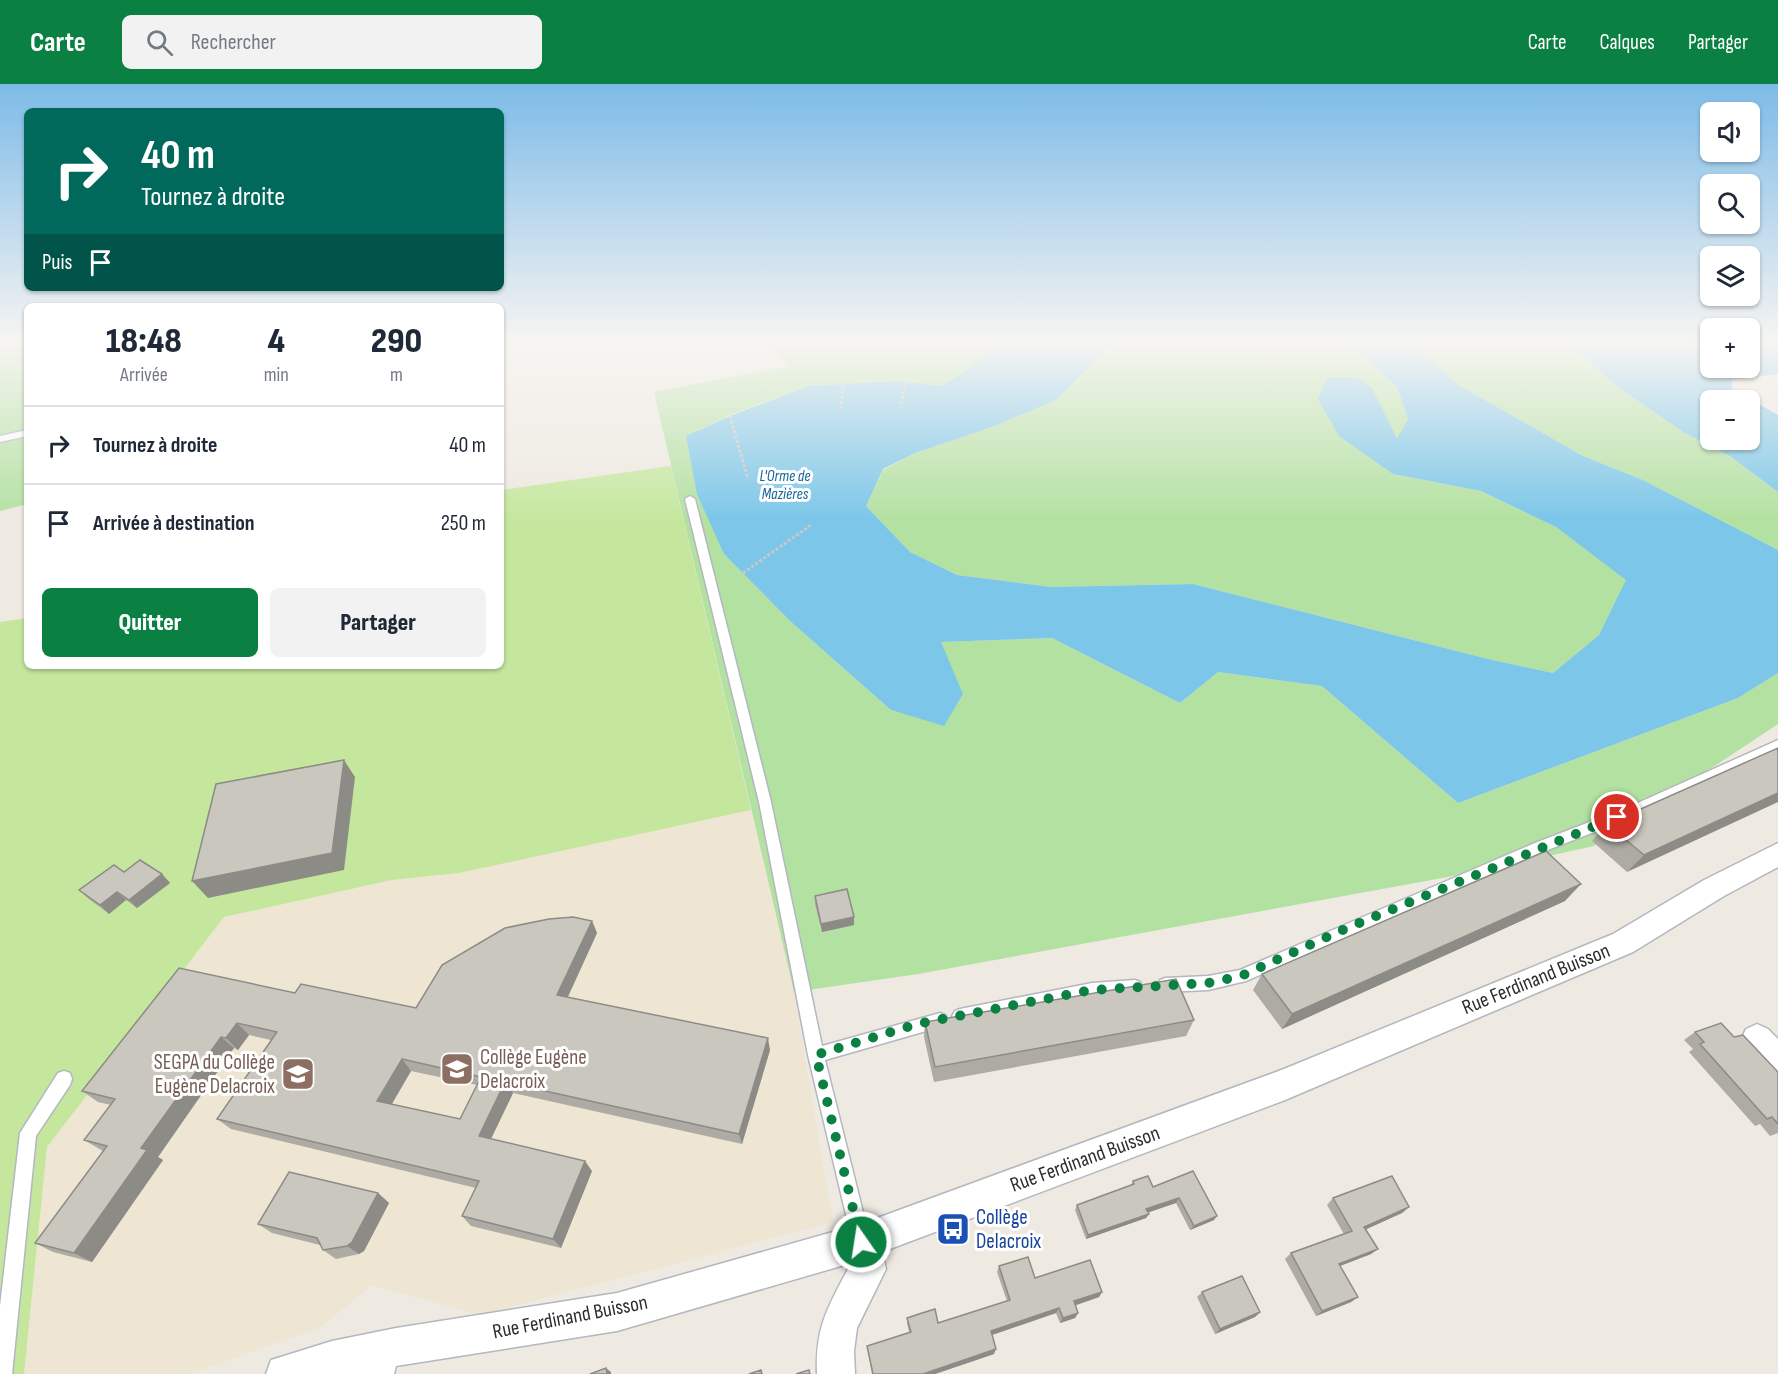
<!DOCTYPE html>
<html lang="fr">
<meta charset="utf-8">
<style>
:root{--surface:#fff;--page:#f2f2f3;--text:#1f2937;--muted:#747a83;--line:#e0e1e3;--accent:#0b8043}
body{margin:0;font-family:"Sofia Sans Condensed",sans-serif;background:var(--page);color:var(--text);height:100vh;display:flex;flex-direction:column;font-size:22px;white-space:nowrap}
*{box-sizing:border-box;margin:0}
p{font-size:20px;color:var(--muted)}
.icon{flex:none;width:33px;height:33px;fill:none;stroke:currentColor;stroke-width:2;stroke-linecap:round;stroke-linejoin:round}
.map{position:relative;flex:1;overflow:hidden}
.details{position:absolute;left:24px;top:219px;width:480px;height:366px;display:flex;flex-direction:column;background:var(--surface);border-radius:9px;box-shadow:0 2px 4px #0004}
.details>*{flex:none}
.banner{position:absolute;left:24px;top:24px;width:480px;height:183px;border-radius:9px;box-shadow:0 2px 4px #0004;background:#00695c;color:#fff;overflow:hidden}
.controls{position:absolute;left:1700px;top:18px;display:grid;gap:12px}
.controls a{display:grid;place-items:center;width:60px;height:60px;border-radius:9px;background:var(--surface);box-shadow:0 2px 4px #0004;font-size:30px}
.pin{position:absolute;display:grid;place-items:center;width:51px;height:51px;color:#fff;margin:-26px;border:3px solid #fff;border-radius:50%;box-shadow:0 2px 6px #0007}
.me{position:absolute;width:66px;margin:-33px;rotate:347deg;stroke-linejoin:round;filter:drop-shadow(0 0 4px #0008)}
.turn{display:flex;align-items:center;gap:21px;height:126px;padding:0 18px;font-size:27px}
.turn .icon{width:78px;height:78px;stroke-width:2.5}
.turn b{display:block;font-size:42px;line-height:51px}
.then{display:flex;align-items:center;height:57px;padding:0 18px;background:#0003;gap:12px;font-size:22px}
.eta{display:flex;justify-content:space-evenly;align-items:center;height:102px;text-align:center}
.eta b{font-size:36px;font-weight:800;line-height:42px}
.cta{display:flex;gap:12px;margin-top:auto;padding:12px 18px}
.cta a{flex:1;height:69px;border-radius:9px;background:var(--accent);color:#fff;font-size:24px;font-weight:800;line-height:69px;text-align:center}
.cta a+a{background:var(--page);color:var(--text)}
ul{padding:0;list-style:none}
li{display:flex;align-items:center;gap:18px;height:78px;padding:0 18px;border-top:2px solid var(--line)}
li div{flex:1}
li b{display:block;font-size:22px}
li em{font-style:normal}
header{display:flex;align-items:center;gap:36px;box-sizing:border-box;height:84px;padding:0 30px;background:var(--accent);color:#fff}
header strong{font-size:28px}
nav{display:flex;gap:33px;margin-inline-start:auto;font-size:21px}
.search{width:420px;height:54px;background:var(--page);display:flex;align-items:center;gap:15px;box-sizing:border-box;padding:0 21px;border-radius:9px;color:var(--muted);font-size:22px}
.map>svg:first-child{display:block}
</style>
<header>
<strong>Carte</strong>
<div class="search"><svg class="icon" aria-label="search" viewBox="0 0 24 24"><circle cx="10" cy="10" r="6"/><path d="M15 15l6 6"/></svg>Rechercher</div>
<nav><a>Carte</a><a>Calques</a><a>Partager</a></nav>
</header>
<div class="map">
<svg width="1778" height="1290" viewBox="0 0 1778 1290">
<rect width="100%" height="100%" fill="#eee9e1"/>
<path fill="#eee6d2" d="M 751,726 L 794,908 L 833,1138 L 480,1231 L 372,1201 L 321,1243 L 190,1290 L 24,1290 L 47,1063 L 224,833 L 392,796 L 459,789 Z"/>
<path fill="#b3e1a1" d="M 0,257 L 27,257 L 27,420 L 0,427 Z
M 765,257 L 1004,257 L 985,273 L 942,302 L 897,297 L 808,302 L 730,331 L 686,352 L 724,470 L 790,537 L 891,626 L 944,641 L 963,610 L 940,558 L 1052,554 L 1180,619 L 1218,588 L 1322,602 L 1458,719 L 1738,614 L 1778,589 L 1778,640 L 1594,762 L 1475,788 L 918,890 L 794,908 L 654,308 L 788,282 Z
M 1115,257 L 1348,257 L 1397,303 L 1408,335 L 1397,356 L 1372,304 L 1393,390 L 1481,407 L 1556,443 L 1627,496 L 1599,551 L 1553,589 L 1488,575 L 1193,500 L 1051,503 L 957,491 L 910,468 L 866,422 L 883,386 L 915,369 L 992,343 L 1056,316 Z
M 1407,257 L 1566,257 L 1618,303 L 1683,348 L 1730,372 L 1778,408 L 1778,466 L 1643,396 L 1583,372 L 1457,300 Z
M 1635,257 L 1710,257 L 1710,260 L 1704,265 L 1659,264 Z"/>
<path fill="#c4e79d" d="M 671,382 L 751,726 L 459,789 L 392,796 L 224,833 L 47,1063 L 24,1290 L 0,1290 L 0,538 L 27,534 L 27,582 L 501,582 L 501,406 Z"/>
<path fill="#7bc6e9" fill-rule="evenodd" d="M 1004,257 L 1115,257 L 1056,316 L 992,343 L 915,369 L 883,385 L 866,422 L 910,468 L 957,491 L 1051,503 L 1193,500 L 1488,575 L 1553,589 L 1599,551 L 1626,496 L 1556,443 L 1481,407 L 1393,390 L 1339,352 L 1318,315 L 1327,294 L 1358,294 L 1372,304 L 1397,355 L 1408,335 L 1397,303 L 1348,257 L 1407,257 L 1457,300 L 1583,372 L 1643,396 L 1778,466 L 1778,589 L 1738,614 L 1458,719 L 1322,602 L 1218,588 L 1180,619 L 1052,554 L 941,558 L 963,610 L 944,642 L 891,626 L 790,537 L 724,470 L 697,410 L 686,352 L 730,332 L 808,302 L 897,297 L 942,302 L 985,273 Z
M 1566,257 L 1635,257 L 1659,264 L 1704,265 L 1710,260 L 1710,284 L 1749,284 L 1749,257 L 1778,257 L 1778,290 L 1732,296 L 1732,305 L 1778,331 L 1778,408 L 1730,372 L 1683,348 L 1618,303 ZM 1710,316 L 1749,316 L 1749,356 L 1710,356 Z"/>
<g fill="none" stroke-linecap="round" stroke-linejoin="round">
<defs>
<path id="lane" d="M 27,346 L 27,352 L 0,358 L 0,352 Z
M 690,412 L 695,415 L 771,718 L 822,962 L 940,929 L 945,931 L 948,936 L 945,941 L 940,943 L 825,976 L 870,1156 L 867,1162 L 861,1165 L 855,1162 L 852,1156 L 808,971 L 759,718 L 685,415 Z
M 1778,656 L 1778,666 L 1641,730 L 1545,767 L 1246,897 L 1208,906 L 1165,908 L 1160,906 L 1158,901 L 1160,896 L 1165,894 L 1208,892 L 1240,886 L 1535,759 L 1631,722 Z
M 1135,896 L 1140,898 L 1142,903 L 1140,908 L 1135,910 L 1092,913 L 960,939 L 955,937 L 952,932 L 955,927 L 960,925 L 1092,899 Z
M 64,987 L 70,989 L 72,995 L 70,1001 L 36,1052 L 12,1290 L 0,1290 L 0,1222 L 20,1049 L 58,989 Z"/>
<path id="street" d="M 1778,759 L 1778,783 L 1724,812 L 1633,868 L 1285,1016 L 882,1168 L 886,1185 L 857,1244 L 854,1267 L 855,1290 L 817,1290 C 815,1243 828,1223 849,1183 L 848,1180 L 617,1247 L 396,1282 L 394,1290 L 266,1290 L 271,1276 L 332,1257 L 396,1244 L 617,1209 L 861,1140 L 1284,985 L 1613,850 L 1704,796 Z
M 1757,940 L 1768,945 L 1778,955 L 1778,993 C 1761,987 1749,971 1741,955 L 1746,945 Z"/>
</defs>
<use href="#lane" stroke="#b4b6c0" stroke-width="3"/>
<use href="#street" stroke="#b4b6c0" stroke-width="3"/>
<path stroke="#c8c8c8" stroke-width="3" stroke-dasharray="3 2" stroke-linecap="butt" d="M 901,320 L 906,298
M 841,325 L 843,300
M 730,332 L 748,395
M 743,489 L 811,441"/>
<use href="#lane" fill="#fff" fill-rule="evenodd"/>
<use href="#street" fill="#fff" fill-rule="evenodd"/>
</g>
<path fill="#aeaba4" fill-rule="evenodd" d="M 1778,664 L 1627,788 L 1592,757 L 1607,740 Z
M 124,788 L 162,790 L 170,799 L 137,824 L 126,816 L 109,830 L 89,815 L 79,806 Z
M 815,812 L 854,841 L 822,848 L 815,820 Z
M 1565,817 L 1282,945 L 1253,906 L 1262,890 Z
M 592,837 L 597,849 L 568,913 L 770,966 L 742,1060 L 513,1009 L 491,1055 L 592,1087 L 561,1164 L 471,1142 L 462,1132 L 476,1104 L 231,1045 L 217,1035 L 271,956 L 249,951 L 238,966 L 234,964 L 158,1073 L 163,1076 L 92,1178 L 53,1168 L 35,1159 L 103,1067 L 84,1056 L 111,1021 L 98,1018 L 82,1007 L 295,909 L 416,924 ZM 411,987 L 477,1001 L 460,1035 L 392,1020 Z
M 1194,936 L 1186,952 L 934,998 L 924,953 L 925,938 Z
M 1695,948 L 1734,953 L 1778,988 L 1778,1049 L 1770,1052 L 1760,1040 L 1755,1042 L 1689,968 L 1693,965 L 1684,956 Z
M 1193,1087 L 1214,1136 L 1190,1146 L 1176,1119 L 1148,1128 L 1149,1130 L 1146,1134 L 1086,1155 L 1075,1126 L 1077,1121 L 1131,1101 L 1133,1097 L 1153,1103 Z
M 378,1109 L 389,1119 L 364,1167 L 359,1170 L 336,1175 L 323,1166 L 320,1161 L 272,1149 L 258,1140 Z
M 1333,1114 L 1409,1123 L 1402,1129 L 1366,1145 L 1378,1165 L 1371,1170 L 1340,1182 L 1358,1213 L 1351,1218 L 1316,1232 L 1285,1175 L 1291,1169 L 1344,1150 L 1327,1121 Z
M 999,1182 L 1035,1194 L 1102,1208 L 1099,1213 L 1075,1221 L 1078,1229 L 1075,1234 L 1060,1239 L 1056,1229 L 992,1251 L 994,1270 L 935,1290 L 872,1290 L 867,1262 L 909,1248 L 907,1239 L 907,1234 L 938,1239 L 1007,1217 L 997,1188 Z
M 1202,1208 L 1260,1228 L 1255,1233 L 1215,1250 L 1197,1213 Z"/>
<path fill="#8d8b86" d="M 344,676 L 355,693 L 344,786 L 208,814 L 192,797 Z
M 1778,709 L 1778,718 L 1627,788 L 1644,771 Z
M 162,790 L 170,799 L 137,824 L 129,816 Z
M 1581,800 L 1565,817 L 1282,945 L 1292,930 Z
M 117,808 L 126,816 L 109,830 L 100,821 Z
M 854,833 L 854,841 L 822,848 L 821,840 Z
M 592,837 L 597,849 L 563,923 L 557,911 Z
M 237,939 L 249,951 L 238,966 L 226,954 Z
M 221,953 L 234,964 L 158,1073 L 163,1076 L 92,1178 L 74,1169 L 141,1064 Z
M 768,954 L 770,966 L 742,1060 L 739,1050 Z
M 402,975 L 411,987 L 387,1028 L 377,1017 Z
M 505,998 L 513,1009 L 487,1063 L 479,1052 Z
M 585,1077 L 592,1087 L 561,1164 L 553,1155 Z
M 378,1109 L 389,1119 L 364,1167 L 359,1170 L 347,1162 Z
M 1179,1114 L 1176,1119 L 1144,1130 L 1146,1125 Z
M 1409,1123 L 1402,1129 L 1358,1149 L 1364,1143 Z
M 1149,1130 L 1146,1134 L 1086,1155 L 1088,1151 Z
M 1217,1132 L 1214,1136 L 1190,1146 L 1194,1142 Z
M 1378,1165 L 1371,1170 L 1332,1185 L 1339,1180 Z
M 1102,1208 L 1099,1213 L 1071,1223 L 1074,1217 Z
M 1358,1213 L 1351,1218 L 1316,1232 L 1322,1227 Z
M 1059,1224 L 1056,1229 L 989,1252 L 991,1247 Z
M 1260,1228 L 1255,1233 L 1215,1250 L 1220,1245 Z
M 1078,1229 L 1075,1234 L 1060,1239 L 1063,1234 Z
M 996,1265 L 994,1270 L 935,1290 L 923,1290 Z
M 606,1284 L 611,1288 L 611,1290 L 607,1290 Z"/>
<path fill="#cac7bf" stroke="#8d8b86" stroke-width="1.5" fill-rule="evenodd" d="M 1778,664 L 1778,709 L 1644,771 L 1607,740 Z
M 344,676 L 332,769 L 192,797 L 216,700 Z
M 1546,767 L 1581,800 L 1292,930 L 1262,890 Z
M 140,776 L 162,790 L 129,816 L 117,808 L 100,821 L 79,806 L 114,781 L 124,788 Z
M 847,805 L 854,833 L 821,840 L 815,812 Z
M 573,833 L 592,837 L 557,911 L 768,954 L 739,1050 L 505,998 L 479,1052 L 585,1077 L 553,1155 L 462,1132 L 479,1097 L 217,1035 L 277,948 L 237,939 L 226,954 L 221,953 L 141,1064 L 147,1066 L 74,1169 L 35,1159 L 107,1062 L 84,1056 L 115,1015 L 82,1007 L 179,884 L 295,909 L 301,900 L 416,924 L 442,881 L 505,844 L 549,835 ZM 402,975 L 481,993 L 460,1035 L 377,1017 Z
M 1176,895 L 1194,936 L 935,983 L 925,938 Z
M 1721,939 L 1734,953 L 1743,951 L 1778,988 L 1778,1040 L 1772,1033 L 1767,1035 L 1700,960 L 1704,958 L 1695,948 Z
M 1193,1087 L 1217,1132 L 1194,1142 L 1179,1114 L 1146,1125 L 1149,1130 L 1088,1151 L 1077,1121 L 1134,1100 L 1133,1097 L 1148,1092 L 1153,1103 Z
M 289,1088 L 378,1109 L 352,1158 L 347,1162 L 323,1166 L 317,1154 L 258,1140 Z
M 1392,1092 L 1409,1123 L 1364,1143 L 1378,1165 L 1339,1180 L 1358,1213 L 1322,1227 L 1291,1169 L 1352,1147 L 1333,1114 Z
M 1028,1173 L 1035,1194 L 1090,1176 L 1102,1208 L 1074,1217 L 1078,1229 L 1063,1234 L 1059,1224 L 991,1247 L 996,1265 L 923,1290 L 873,1290 L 867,1262 L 911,1248 L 907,1234 L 922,1229 L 935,1225 L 938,1239 L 1010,1216 L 999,1182 Z
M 1242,1192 L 1260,1228 L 1220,1245 L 1202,1208 Z
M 606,1284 L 607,1290 L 590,1290 Z
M 761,1286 L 762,1290 L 749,1290 Z
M 809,1286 L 810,1290 L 796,1290 Z"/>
<linearGradient id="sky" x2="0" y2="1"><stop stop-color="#7cbbe8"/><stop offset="0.59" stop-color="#f7f5f2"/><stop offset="1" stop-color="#f7f5f2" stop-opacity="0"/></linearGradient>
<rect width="1778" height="437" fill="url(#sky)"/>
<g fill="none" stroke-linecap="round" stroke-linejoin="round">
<path stroke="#0b8043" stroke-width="10" stroke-dasharray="0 18" d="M 861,1158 L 816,971 L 917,940 L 1092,906 L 1208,899 L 1241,892 L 1347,844 L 1617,733"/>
</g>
<defs>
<symbol id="school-square" viewBox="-11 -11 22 22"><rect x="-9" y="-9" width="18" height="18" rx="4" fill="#8d6e63" stroke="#fff"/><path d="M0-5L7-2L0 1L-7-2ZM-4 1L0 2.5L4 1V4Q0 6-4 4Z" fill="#fff"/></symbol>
<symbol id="bus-square" viewBox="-11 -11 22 22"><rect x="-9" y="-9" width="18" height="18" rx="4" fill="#1a4fb4" stroke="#fff"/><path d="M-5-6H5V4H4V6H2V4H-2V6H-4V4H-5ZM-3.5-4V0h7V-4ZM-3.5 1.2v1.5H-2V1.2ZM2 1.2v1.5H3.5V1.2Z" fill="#fff"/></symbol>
</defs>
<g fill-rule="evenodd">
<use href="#school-square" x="438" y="966" width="38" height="38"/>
<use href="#school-square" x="279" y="971" width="38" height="38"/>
<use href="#bus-square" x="934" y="1126" width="38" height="38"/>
</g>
<g text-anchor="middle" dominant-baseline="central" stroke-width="6" stroke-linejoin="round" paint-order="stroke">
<g font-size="16" font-style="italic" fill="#156599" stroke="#fff">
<text x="785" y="392">L'Orme de<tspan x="785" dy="18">Mazières</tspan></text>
</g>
<g font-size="21" fill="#2d2d2d" stroke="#fff">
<text transform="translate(1536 895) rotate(-22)">Rue Ferdinand Buisson</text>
<text transform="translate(1085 1075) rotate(-20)">Rue Ferdinand Buisson</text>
<text transform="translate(570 1233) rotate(-11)">Rue Ferdinand Buisson</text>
</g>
<g font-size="21" fill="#785e54" stroke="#fff" text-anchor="start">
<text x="480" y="973">Collège Eugène<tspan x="480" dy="24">Delacroix</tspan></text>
<text x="275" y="978" text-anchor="end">SEGPA du Collège<tspan x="275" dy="24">Eugène Delacroix</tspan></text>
</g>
<g font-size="21" fill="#164399" stroke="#fff" text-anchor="start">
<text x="976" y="1133">Collège<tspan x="976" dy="24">Delacroix</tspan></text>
</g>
</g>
</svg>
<div class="controls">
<a><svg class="icon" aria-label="sound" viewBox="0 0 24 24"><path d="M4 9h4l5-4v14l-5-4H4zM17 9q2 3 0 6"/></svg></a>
<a><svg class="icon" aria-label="search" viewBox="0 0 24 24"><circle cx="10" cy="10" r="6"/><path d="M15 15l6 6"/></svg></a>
<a><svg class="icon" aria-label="layers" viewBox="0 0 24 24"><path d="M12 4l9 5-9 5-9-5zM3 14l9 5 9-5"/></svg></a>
<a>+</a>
<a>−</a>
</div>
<div class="pin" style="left:1617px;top:733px;background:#d93025"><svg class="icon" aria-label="arrive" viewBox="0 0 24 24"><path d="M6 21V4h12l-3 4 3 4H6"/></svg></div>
<svg class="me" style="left:861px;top:1158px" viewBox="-20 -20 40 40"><circle r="17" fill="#0b8043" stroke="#fff" stroke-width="3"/><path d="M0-11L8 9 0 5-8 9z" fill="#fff"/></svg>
<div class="banner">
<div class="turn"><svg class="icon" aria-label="right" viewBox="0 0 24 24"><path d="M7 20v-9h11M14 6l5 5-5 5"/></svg><div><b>40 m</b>Tournez à droite</div></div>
<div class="then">Puis<svg class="icon" aria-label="arrive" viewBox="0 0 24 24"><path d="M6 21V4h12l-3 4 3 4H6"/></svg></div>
</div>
<section class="details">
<div class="eta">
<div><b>18:48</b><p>Arrivée</p></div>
<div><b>4</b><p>min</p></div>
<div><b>290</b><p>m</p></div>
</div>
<ul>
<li><svg class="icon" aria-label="right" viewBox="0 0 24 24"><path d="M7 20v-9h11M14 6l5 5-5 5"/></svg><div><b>Tournez à droite</b></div><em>40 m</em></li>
<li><svg class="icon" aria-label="arrive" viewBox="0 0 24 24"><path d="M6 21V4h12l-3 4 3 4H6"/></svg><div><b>Arrivée à destination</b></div><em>250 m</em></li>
</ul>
<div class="cta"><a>Quitter</a><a>Partager</a></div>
</section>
</div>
